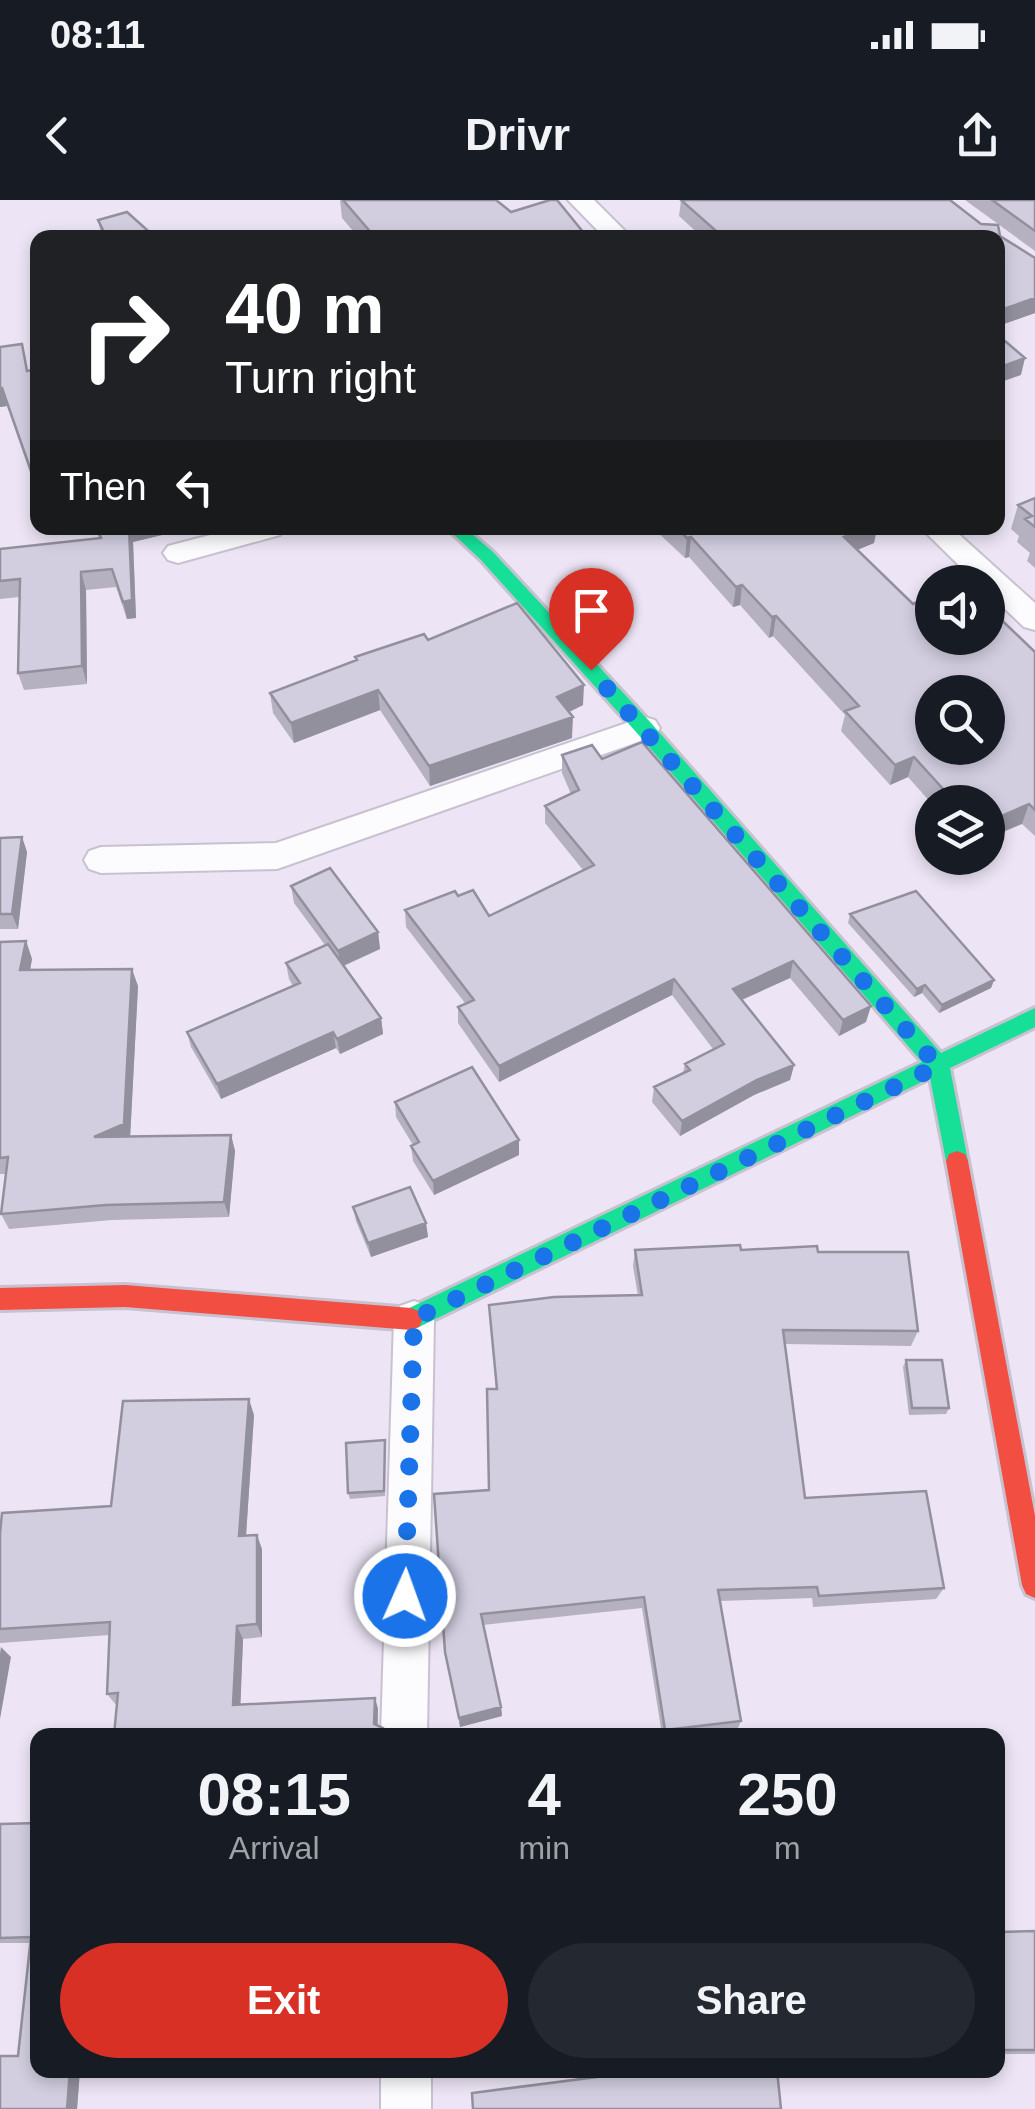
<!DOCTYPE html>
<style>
:root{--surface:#171b24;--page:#242831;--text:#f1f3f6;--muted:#9ea1a6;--accent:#d93025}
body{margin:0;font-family:Arial,sans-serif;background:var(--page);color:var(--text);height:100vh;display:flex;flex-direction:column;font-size:38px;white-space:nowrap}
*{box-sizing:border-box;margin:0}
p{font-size:32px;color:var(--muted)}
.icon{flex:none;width:55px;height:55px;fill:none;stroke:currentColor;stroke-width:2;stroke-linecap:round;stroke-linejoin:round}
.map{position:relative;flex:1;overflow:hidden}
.panel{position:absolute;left:30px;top:1528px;width:975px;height:350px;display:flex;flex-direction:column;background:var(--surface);border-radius:20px;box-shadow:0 5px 15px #0003}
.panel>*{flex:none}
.hud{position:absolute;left:30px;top:30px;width:975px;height:305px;border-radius:20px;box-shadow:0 5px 15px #0003;background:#202124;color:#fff;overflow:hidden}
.tools{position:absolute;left:915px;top:365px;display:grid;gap:20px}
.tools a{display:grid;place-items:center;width:90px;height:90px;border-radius:50%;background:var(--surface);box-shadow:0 5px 15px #0003;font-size:50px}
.pin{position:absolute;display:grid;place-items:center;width:85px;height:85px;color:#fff;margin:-102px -42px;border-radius:50% 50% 50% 0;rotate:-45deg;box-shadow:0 0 10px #0007}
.pin .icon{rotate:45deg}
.me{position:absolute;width:110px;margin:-55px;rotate:2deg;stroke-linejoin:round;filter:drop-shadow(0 0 8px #0008)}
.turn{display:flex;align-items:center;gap:35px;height:210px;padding:0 30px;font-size:45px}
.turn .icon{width:130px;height:130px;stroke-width:2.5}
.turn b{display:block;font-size:70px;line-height:85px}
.then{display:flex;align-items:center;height:95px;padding:0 30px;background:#0003;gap:20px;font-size:38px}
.eta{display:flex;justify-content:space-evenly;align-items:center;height:170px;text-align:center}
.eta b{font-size:60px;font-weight:700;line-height:70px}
.primary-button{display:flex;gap:20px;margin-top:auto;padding:20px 30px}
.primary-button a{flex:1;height:115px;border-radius:60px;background:var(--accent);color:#fff;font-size:40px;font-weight:700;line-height:115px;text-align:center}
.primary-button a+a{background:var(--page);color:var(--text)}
.status{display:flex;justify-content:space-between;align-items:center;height:70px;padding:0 50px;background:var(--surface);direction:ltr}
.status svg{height:28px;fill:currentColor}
header{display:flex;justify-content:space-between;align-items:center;height:130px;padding:0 30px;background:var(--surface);font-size:45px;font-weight:700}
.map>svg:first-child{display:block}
</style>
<div class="status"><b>08:11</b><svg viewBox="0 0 49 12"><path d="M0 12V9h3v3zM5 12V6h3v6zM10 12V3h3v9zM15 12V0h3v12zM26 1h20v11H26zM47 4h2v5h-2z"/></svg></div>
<header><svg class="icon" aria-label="back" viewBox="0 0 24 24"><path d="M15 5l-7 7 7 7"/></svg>Drivr<svg class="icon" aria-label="share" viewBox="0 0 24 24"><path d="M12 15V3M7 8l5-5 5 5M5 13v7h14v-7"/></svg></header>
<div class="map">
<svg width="1035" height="1909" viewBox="0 0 1035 1909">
<rect width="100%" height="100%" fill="#ede5f6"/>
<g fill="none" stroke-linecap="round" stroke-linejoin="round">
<defs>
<path id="street" d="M 568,0 L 594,0 L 632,38 L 605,38 Z
M 237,328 L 284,328 L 280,335 L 178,363 L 168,360 L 163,353 L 168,346 Z
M 921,328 L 952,328 L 1035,403 L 1035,430 L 1024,427 L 988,393 L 988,382 L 976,382 Z
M 644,517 L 655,520 L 660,528 L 655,536 L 277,669 L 101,673 L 89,669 L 84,660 L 89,651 L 101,647 L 276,643 Z
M 414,1101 L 428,1106 L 434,1119 L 427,1535 L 381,1535 L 394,1119 L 400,1106 Z
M 381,1870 L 431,1870 L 431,1909 L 381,1909 Z"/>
<path id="fast" d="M 447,328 L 465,328 L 493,352 L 651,523 L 941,853 L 1035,808 L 1035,827 L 950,868 L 968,961 L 965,968 L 949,968 L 946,961 L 930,878 L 419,1127 L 411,1130 L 403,1127 L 399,1119 L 403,1111 L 922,862 L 637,533 L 481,360 Z"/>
<path id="jam" d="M 957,951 L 965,954 L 968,961 L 1035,1316 L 1035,1398 L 1026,1394 L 1022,1385 L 946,961 L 949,954 Z
M 125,1085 L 411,1108 L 419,1111 L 423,1119 L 419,1127 L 411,1130 L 125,1107 L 0,1110 L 0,1088 Z"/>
</defs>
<use href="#street" stroke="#c8c1cf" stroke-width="4"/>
<use href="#fast" stroke="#c8c1cf" stroke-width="6"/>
<use href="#jam" stroke="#c8c1cf" stroke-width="6"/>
<use href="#street" fill="#fcfbfe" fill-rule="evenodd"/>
<use href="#fast" fill="#16e098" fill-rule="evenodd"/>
<use href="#jam" fill="#f24e42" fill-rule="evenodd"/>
</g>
<path fill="#b5b1c1" d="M 340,0 L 496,0 L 511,12 L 588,38 L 359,38 L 342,18 Z
M 681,0 L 981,24 L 1035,58 L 1035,113 L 998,126 L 998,38 L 703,38 L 679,16 Z
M 965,0 L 1035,0 L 1035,51 Z
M 98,20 L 156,38 L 102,38 Z
M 0,147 L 36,289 L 7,206 L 0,207 Z
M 1035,298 L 1035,368 L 1027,361 L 1030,353 L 1017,342 L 1019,336 L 1011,329 L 1018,305 Z
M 95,328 L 191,328 L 133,342 L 136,418 L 127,419 L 116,387 L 86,390 L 87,484 L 24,490 L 18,473 L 19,397 L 0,399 L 0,349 L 99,338 Z
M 653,328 L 877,328 L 874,343 L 857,350 L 913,404 L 1035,452 L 1035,636 L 1022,624 L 988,602 L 932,602 L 932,604 L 908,577 L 890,585 L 841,531 L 845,515 L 773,436 L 769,438 L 740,405 L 733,407 L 689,357 L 685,358 Z
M 428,440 L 583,505 L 569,512 L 572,538 L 430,586 L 380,510 L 294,543 L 273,513 L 270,493 L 356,461 L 355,457 Z
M 562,555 L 602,559 L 866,822 L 839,836 L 790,778 L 742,800 L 794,865 L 790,880 L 754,895 L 680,936 L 652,902 L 654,887 L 683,873 L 685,864 L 713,849 L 672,795 L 499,882 L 458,823 L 458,807 L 465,803 L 406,727 L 405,710 L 458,696 L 489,716 L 583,670 L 545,623 L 545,606 L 571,594 L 562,573 Z
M 22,637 L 27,652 L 18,729 L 0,729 L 0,638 Z
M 291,686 L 378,732 L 380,749 L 344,766 L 381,818 L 383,834 L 340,854 L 336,848 L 221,899 L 191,847 L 187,832 L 293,786 L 289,779 L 286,763 L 325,745 L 294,703 Z
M 850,714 L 994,780 L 991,788 L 939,813 L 922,793 L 914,797 L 848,723 Z
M 26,741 L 32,759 L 30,770 L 138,786 L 130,937 L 231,935 L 235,951 L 229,1017 L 112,1020 L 9,1029 L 1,1014 L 6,974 L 0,974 L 0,742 Z
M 395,902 L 519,955 L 434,995 L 413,961 L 411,946 L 413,945 L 396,917 Z
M 353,1007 L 426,1023 L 428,1037 L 371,1057 L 356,1021 Z
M 635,1050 L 818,1052 L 918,1131 L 911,1146 L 785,1144 L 805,1298 L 944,1388 L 936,1399 L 813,1407 L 812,1398 L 720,1401 L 741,1521 L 737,1530 L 699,1535 L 662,1535 L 642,1408 L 483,1425 L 501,1507 L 502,1516 L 460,1527 L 445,1452 L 489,1290 L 496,1189 L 489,1105 L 638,1096 L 633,1066 Z
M 906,1160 L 949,1208 L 946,1214 L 909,1215 L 903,1167 Z
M 254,1215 L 246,1336 L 262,1349 L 262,1437 L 243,1439 L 240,1505 L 375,1498 L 378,1509 L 378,1526 L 383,1528 L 385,1535 L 114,1535 L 117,1506 L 107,1494 L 109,1435 L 0,1443 L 0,1334 L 111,1306 Z
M 385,1240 L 385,1296 L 350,1299 L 348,1293 Z
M 38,1623 L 38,1870 L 80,1870 L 77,1909 L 18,1856 L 30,1743 L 0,1743 L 0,1624 Z
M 1035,1731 L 1035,1854 L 998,1854 L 998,1732 Z"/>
<path fill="#93909d" d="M 1035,98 L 1035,113 L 998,126 L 998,111 Z
M 1025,158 L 1021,175 L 998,183 L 998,168 Z
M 0,188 L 2,188 L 7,206 L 0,207 Z
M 38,270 L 38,289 L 36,289 L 31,271 Z
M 129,328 L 191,328 L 133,342 L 136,418 L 127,419 L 123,402 Z
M 866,328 L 877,328 L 874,343 L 840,357 L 844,337 Z
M 691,337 L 689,357 L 685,358 L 687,338 Z
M 81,372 L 86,390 L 87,484 L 82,466 Z
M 742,385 L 740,405 L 733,407 L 736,387 Z
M 776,416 L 773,436 L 769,438 L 772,417 Z
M 584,485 L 583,505 L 557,518 L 557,497 Z
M 378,490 L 380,510 L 294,543 L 291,523 Z
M 573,517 L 572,538 L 430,586 L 429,566 Z
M 914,557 L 908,577 L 890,585 L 895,565 Z
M 1029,604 L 1022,624 L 988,638 L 988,622 Z
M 22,637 L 27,652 L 18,729 L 12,714 Z
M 378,732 L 380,749 L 340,767 L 338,751 Z
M 26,741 L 32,759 L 27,787 L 20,770 Z
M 793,761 L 790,778 L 730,805 L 733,789 Z
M 132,769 L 138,786 L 130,940 L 94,937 Z
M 674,779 L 672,795 L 499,882 L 499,866 Z
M 994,780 L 991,788 L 939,813 L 942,805 Z
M 925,785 L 922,793 L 914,797 L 917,789 Z
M 871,806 L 866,822 L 839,836 L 843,820 Z
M 381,818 L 383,834 L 340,854 L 337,839 Z
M 333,832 L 336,848 L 221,899 L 217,884 Z
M 794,865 L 790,880 L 754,895 L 680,936 L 682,921 L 757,880 Z
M 231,935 L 235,951 L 229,1017 L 224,1002 Z
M 519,940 L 519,955 L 434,995 L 433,981 Z
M 426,1023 L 428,1037 L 371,1057 L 368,1043 Z
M 249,1199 L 254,1215 L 245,1351 L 239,1336 Z
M 257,1335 L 262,1349 L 262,1437 L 257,1424 Z
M 237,1426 L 243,1439 L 240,1517 L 233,1505 Z
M 1,1447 L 11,1457 L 0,1519 L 0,1453 Z
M 375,1498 L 378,1509 L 377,1535 L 374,1524 Z
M 501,1507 L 502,1516 L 460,1527 L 459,1518 Z
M 70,1870 L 80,1870 L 77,1909 L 67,1909 Z"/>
<path fill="#d2cee0" stroke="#93909d" stroke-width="2.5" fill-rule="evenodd" d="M 343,0 L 496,0 L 511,12 L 550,0 L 557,0 L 588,38 L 367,38 L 374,36 Z
M 681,0 L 950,0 L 981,24 L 998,25 L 1000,36 L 1035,58 L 1035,98 L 998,111 L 998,38 L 724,38 Z
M 992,0 L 1035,0 L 1035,31 Z
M 127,12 L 156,38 L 107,38 L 98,20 Z
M 998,135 L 1025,158 L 998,168 Z
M 22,144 L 27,171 L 38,169 L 38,270 L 31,271 L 2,188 L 0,188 L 0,147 Z
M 1035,298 L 1035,327 L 1025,319 L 1032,316 L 1018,305 Z
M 97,328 L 129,328 L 132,400 L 123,402 L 112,369 L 81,372 L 82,466 L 18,473 L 20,379 L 0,381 L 0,349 L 101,338 Z
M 677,328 L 866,328 L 844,337 L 913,404 L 932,396 L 932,438 L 988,438 L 988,407 L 1035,452 L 1035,610 L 1029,604 L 988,622 L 988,602 L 955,602 L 914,557 L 895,565 L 845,511 L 859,506 L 776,416 L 772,417 L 742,385 L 736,387 L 691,337 L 687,338 ZM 932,492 L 988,492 L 988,548 L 932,548 Z
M 517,403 L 584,485 L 557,497 L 573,517 L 429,566 L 378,490 L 291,523 L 270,493 L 357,460 L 355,457 L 424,434 L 428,440 Z
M 642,542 L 871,806 L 843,820 L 793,761 L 733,789 L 794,865 L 757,880 L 682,921 L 654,887 L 690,870 L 685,864 L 724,844 L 674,779 L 499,866 L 458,807 L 474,800 L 405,710 L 455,691 L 458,696 L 473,690 L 489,716 L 594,665 L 545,606 L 579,590 L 562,555 L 592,545 L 602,559 Z
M 22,637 L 12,714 L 0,714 L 0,638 Z
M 330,668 L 378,732 L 338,751 L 291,686 Z
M 916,691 L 994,780 L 942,805 L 925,785 L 917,789 L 850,714 Z
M 26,741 L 20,770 L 132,769 L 124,924 L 94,937 L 231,935 L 224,1002 L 106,1005 L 1,1014 L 8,957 L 0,958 L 0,742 Z
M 328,744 L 381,818 L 337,839 L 333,832 L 217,884 L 187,832 L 300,783 L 286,763 Z
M 472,867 L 519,940 L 433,981 L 411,946 L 419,942 L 395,902 Z
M 410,987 L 426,1023 L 368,1043 L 353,1007 Z
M 740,1045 L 741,1050 L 817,1046 L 818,1052 L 908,1052 L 918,1131 L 783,1130 L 805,1298 L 926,1291 L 944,1388 L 819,1396 L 817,1387 L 718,1390 L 741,1521 L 665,1530 L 644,1397 L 481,1414 L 501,1507 L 459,1518 L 445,1452 L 434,1294 L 489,1290 L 487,1189 L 497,1189 L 489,1105 L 554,1097 L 642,1095 L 635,1050 Z
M 906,1160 L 942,1160 L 949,1208 L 912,1208 Z
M 249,1199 L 239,1336 L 257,1335 L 257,1424 L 237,1426 L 233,1505 L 375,1498 L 374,1524 L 383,1528 L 383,1535 L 114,1535 L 118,1493 L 107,1494 L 110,1422 L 0,1429 L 0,1334 L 2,1313 L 111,1306 L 123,1201 Z
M 385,1240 L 384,1291 L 348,1293 L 346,1243 Z
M 38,1623 L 38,1870 L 70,1870 L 67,1909 L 0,1909 L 0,1856 L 18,1856 L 31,1737 L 0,1738 L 0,1624 Z
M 1035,1731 L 1035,1850 L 998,1850 L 998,1732 Z
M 727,1870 L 777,1870 L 781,1909 L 473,1909 L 472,1893 L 628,1873 Z"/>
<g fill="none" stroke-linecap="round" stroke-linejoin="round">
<path stroke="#1a73e8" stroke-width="18" stroke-dasharray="0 32.4" d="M 405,1396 L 414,1119 L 938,866 L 591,470"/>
</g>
</svg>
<div class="tools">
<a><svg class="icon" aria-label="sound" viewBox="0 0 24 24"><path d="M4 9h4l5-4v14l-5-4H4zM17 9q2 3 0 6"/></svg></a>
<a><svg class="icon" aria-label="search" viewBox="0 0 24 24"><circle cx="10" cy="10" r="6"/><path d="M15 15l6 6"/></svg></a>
<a><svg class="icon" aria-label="layers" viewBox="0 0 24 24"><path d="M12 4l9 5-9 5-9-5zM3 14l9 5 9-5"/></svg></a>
</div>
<div class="pin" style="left:591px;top:470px;background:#d93025"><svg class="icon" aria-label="arrive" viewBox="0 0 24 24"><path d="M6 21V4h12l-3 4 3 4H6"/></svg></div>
<svg class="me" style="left:405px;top:1396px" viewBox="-20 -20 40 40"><circle r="17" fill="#1a73e8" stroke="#fff" stroke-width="3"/><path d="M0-11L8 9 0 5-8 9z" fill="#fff"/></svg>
<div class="hud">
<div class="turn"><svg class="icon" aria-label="right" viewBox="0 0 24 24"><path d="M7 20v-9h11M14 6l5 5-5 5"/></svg><div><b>40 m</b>Turn right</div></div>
<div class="then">Then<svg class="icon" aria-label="left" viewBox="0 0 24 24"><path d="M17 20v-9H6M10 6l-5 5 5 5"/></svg></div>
</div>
<section class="panel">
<div class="eta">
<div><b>08:15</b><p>Arrival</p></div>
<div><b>4</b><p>min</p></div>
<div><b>250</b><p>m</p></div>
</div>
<div class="primary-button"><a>Exit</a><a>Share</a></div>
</section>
</div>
